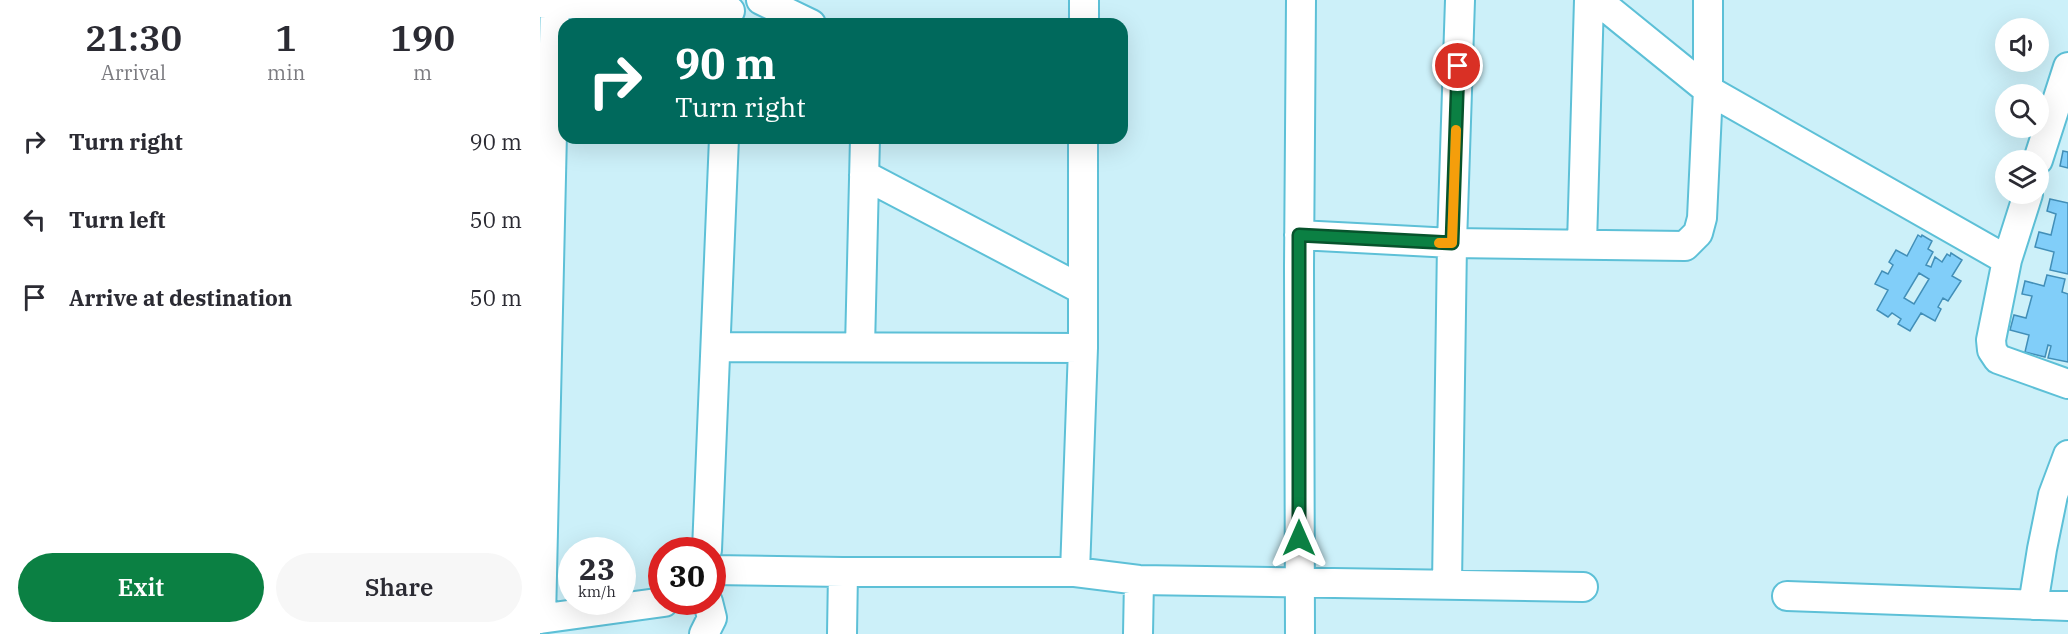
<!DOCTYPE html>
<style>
:root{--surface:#fff;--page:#f7f7f7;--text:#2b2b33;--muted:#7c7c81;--accent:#0b8043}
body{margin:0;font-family:"IBM Plex Serif",serif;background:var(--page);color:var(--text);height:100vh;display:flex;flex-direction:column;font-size:22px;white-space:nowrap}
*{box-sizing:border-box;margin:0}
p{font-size:20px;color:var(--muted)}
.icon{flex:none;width:33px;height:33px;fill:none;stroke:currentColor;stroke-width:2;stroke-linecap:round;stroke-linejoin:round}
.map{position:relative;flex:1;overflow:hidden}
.details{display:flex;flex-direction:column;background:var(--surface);width:540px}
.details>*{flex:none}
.top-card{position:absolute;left:18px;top:18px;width:570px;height:126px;border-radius:18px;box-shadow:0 6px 24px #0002;background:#00695c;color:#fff;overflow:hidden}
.controls{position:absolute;left:1455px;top:18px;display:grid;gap:12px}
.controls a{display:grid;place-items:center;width:54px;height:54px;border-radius:50%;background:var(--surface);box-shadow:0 6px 24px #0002;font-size:30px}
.speed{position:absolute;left:18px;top:537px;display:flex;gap:12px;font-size:30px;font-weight:700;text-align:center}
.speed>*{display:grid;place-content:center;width:78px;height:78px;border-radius:50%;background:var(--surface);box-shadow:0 6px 24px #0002;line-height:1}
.speed small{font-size:15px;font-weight:400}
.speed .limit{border:9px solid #d22;background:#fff;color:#111}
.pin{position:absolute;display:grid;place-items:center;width:51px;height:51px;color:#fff;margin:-26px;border:3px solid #fff;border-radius:50%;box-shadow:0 2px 6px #0007}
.me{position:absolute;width:66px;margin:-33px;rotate:0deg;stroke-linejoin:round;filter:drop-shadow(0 0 4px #0008)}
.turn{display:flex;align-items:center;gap:21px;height:126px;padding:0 18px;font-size:27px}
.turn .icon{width:78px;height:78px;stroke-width:2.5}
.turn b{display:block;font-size:42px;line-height:51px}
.eta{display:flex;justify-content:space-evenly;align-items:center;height:102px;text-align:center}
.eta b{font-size:36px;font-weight:600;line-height:42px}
.cta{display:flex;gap:12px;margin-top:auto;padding:12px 18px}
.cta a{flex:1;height:69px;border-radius:36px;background:var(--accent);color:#fff;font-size:24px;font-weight:600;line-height:69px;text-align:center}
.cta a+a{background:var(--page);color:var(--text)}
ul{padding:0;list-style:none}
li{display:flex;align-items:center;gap:18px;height:78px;padding:0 18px}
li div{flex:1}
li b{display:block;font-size:22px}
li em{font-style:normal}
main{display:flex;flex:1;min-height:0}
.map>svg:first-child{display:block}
</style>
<main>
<section class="details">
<div class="eta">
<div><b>21:30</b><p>Arrival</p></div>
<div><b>1</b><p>min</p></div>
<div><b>190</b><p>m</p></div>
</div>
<ul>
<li><svg class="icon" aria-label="right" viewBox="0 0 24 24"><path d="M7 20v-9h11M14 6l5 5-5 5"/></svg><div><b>Turn right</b></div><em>90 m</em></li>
<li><svg class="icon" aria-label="left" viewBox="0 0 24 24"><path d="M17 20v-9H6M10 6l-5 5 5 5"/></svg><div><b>Turn left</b></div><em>50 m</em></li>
<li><svg class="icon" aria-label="arrive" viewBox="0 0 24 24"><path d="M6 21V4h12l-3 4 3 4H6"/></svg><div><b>Arrive at destination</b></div><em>50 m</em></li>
</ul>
<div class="cta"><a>Exit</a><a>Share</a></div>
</section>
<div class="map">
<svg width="1528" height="634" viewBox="0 0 1528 634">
<rect width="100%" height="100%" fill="#ccf0f9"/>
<path fill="#81cef9" stroke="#428fb8" stroke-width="1.5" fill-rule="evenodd" d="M 1523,151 L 1528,152 L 1528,168 L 1520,166 Z
M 1510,199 L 1528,203 L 1528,274 L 1510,270 L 1514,252 L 1495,247 L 1499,232 L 1511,235 L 1516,214 L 1507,211 Z
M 1378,235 L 1381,237 L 1382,235 L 1392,241 L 1388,249 L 1393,252 L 1386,265 L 1391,267 L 1395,257 L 1402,262 L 1407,254 L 1410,256 L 1411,253 L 1422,260 L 1412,276 L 1421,281 L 1408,301 L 1403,298 L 1398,307 L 1401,309 L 1395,321 L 1381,313 L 1370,331 L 1358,324 L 1361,319 L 1352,313 L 1348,317 L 1337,310 L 1348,290 L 1335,284 L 1342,271 L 1348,274 L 1353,265 L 1349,262 L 1356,250 L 1367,256 ZM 1379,273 L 1389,279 L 1374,304 L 1364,298 Z
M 1507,275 L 1525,279 L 1522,292 L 1528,294 L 1528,362 L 1508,358 L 1511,346 L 1508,345 L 1505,357 L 1485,352 L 1489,335 L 1470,330 L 1474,315 L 1486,318 L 1492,296 L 1482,294 L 1485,281 L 1504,286 Z"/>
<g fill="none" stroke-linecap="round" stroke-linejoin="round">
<defs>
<path id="minor" d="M 221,0 L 271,24
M 1057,0 L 1168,90 L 1467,260 L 1488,194
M 0,3 L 190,11
M 544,24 L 544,0
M 1498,160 L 1528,67
M 324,175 L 543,290
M 759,235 L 912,243 L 1145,246 L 1158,233 L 1162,218 L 1168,90 L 1168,0
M 1042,244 L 1049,0
M 1467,260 L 1451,340 L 1452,350 L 1458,359 L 1528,384
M 176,347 L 543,348
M 320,347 L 325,138
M 167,550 L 184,138
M 172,570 L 303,572 L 535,572 L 599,580 L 1043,587
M 535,572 L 543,348 L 543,138
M 907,584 L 912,243 L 920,0
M 1247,596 L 1528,606
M 1493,605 L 1502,549 L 1513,495 L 1528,455
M 0,619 L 124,602
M 1,619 L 15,0
M 164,634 L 172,618 L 168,602
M 302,634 L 303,572
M 598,634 L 599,580
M 760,634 L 759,267 L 761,0"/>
</defs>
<use href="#minor" stroke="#5dc0d7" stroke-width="32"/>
<use href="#minor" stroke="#fff" stroke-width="28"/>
</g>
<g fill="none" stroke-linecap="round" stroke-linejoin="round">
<defs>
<path id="route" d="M 759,538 L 759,235 L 912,243 L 918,66"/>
</defs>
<use href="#route" stroke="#07532c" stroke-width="15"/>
<use href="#route" stroke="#0b8043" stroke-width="10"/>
<path stroke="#f59e0b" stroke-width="10" d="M 899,243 L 912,243 L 916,130"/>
</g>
</svg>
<div class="controls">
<a><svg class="icon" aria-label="sound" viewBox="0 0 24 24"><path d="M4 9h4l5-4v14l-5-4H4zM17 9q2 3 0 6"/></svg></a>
<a><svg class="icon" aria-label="search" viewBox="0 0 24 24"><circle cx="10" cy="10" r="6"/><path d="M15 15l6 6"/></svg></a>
<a><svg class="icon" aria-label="layers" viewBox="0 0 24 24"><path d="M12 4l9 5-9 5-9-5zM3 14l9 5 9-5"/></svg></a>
</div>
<div class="speed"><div>23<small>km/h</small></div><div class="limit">30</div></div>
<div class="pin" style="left:918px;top:66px;background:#d93025"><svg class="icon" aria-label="arrive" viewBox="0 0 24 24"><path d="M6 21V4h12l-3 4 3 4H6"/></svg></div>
<svg class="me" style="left:759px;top:538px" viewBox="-20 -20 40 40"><path d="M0-17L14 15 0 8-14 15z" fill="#0b8043" stroke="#fff" stroke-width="4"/></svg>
<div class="top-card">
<div class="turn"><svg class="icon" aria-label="right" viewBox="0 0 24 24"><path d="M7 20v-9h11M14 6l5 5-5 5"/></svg><div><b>90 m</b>Turn right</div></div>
</div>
</div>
</main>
